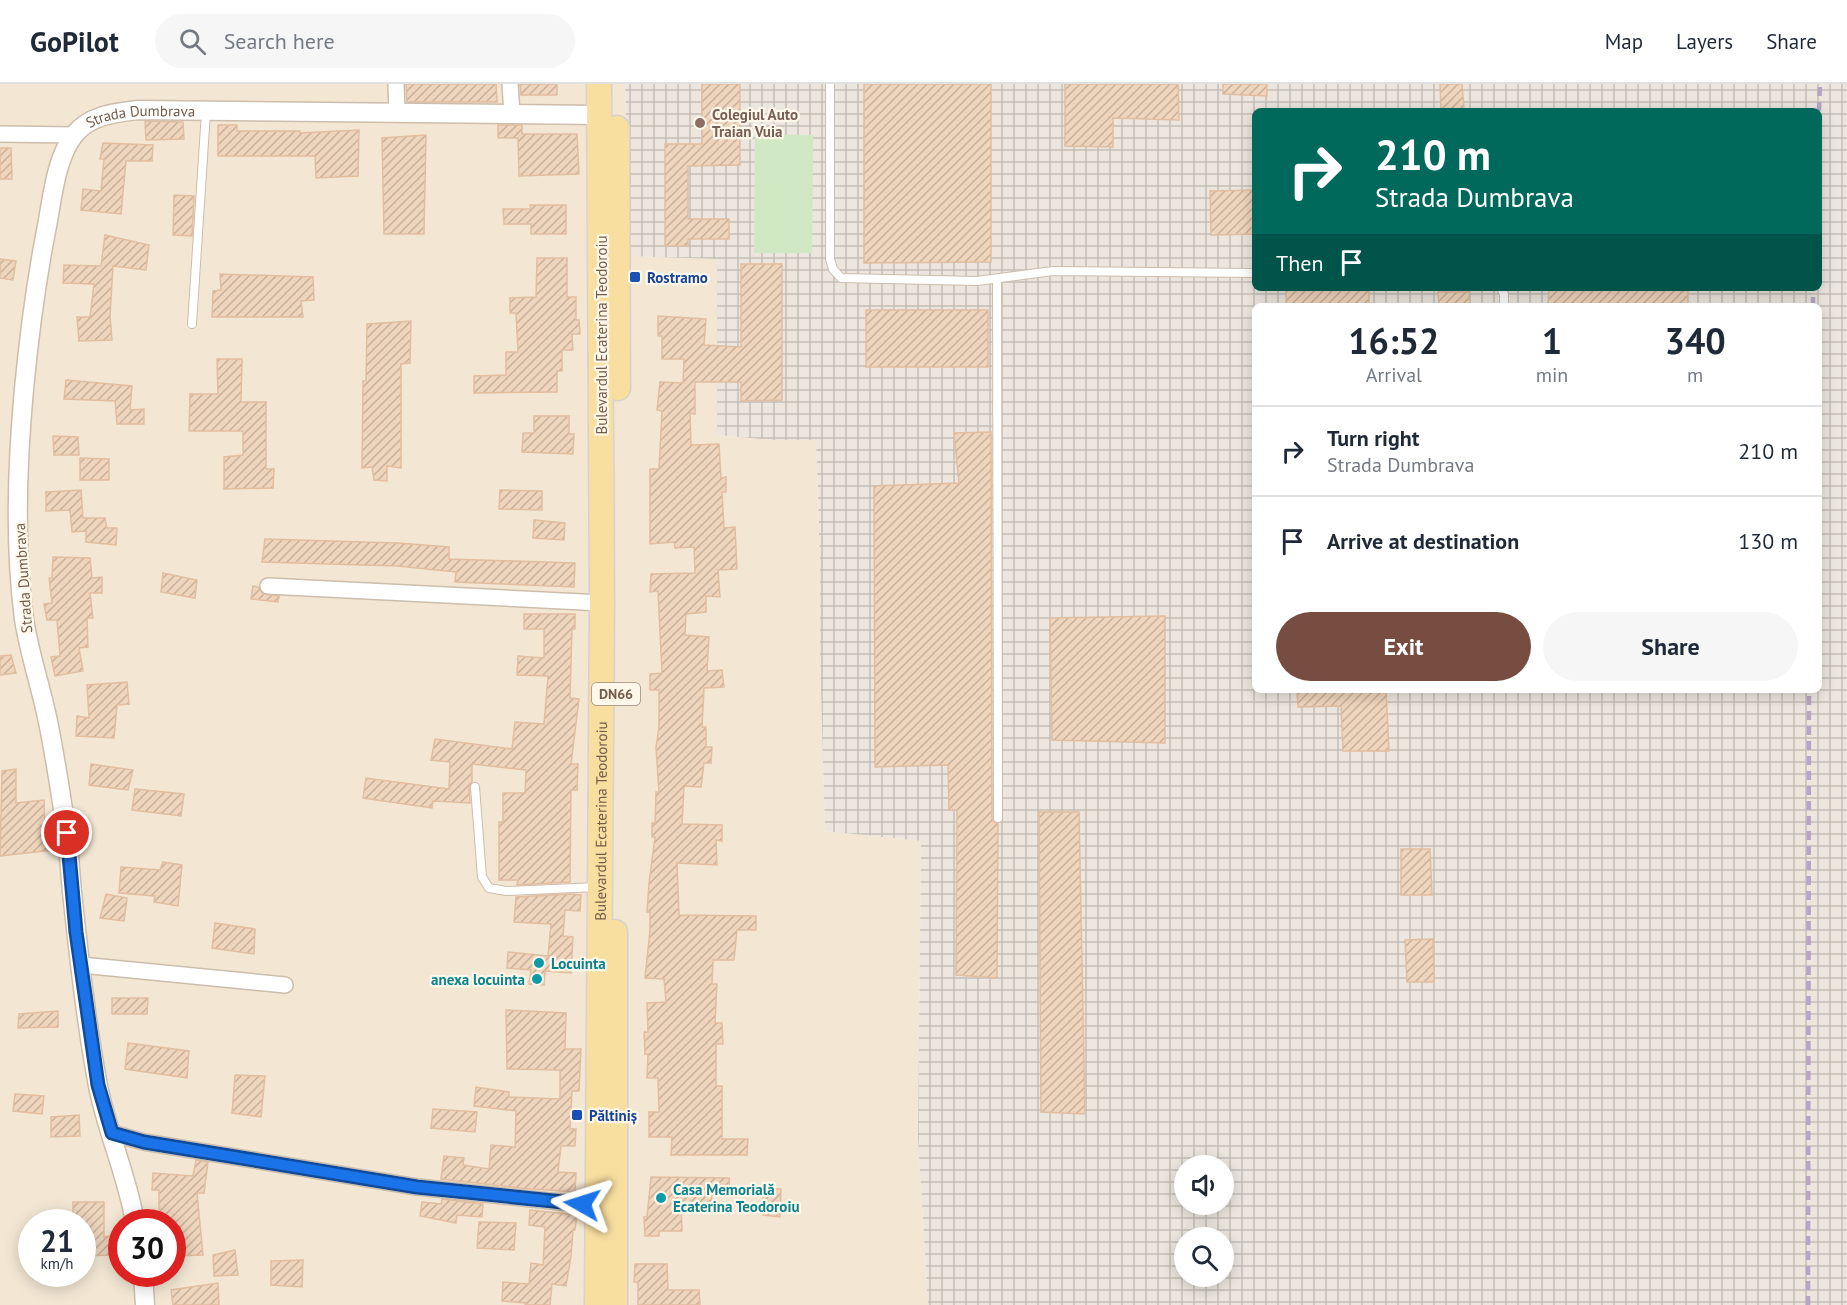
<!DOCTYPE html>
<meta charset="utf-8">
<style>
:root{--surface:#fff;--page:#f6f6f7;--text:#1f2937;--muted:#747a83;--line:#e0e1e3;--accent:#774d41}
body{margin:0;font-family:"PT Sans",sans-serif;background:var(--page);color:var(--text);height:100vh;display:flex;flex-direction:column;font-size:22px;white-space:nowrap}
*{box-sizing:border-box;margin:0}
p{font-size:20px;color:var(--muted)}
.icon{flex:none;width:33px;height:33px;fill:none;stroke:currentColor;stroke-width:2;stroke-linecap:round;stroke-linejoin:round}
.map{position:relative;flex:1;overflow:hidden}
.side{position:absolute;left:1252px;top:219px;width:570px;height:390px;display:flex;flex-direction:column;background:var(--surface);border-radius:9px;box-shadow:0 3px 15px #0003}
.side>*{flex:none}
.top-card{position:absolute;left:1252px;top:24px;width:570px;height:183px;border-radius:9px;box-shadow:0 3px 15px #0003;background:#00695c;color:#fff;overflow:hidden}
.fabs{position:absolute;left:1174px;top:1071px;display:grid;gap:12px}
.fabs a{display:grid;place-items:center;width:60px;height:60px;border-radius:50%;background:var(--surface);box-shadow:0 3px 15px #0003;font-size:30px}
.speed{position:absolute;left:18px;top:1125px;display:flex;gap:12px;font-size:30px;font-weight:700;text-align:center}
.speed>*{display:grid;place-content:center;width:78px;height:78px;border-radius:50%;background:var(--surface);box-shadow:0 3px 15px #0003;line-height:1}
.speed small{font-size:15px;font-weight:400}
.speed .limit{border:9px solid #d22;background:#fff;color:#111}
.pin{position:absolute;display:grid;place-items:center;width:51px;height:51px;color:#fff;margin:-26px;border:3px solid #fff;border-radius:50%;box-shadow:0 2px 6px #0007}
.me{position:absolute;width:66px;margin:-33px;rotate:276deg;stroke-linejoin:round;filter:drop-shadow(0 0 4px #0008)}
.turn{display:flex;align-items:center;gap:21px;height:126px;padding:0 24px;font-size:27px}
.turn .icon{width:78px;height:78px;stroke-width:2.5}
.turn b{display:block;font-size:42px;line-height:51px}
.then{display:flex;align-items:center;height:57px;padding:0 24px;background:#0003;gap:12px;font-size:22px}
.eta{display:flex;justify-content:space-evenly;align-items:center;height:102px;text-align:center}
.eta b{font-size:36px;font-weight:700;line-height:42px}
.primary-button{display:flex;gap:12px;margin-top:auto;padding:12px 24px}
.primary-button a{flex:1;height:69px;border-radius:36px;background:var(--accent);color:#fff;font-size:24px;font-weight:700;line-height:69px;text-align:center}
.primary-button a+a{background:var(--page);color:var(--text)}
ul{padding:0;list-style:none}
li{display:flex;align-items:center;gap:18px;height:90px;padding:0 24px;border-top:2px solid var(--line)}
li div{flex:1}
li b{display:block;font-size:22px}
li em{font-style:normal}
header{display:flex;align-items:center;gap:36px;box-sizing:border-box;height:84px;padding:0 30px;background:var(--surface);border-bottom:2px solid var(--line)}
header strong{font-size:28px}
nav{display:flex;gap:33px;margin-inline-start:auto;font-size:21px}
.search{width:420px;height:54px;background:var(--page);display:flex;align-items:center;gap:15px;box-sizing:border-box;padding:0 21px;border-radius:33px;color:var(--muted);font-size:22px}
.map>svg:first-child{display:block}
</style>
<header>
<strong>GoPilot</strong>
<div class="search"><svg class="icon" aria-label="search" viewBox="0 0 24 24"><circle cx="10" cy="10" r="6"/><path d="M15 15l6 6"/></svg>Search here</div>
<nav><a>Map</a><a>Layers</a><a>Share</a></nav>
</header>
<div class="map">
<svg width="1847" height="1221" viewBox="0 0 1847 1221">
<defs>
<pattern id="industrial-grid" width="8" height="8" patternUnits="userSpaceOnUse" patternTransform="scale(1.5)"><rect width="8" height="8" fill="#ece6df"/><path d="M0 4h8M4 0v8" fill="none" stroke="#c4beb7"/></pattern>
<pattern id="building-hatch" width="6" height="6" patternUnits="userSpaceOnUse" patternTransform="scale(1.5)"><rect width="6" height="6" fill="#f0d5bd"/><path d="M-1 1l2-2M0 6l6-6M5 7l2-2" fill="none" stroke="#c7b09c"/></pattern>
</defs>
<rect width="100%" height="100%" fill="#fcf4e5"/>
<path fill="#f3e7d4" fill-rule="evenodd" d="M 0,0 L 625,0 L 629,172 L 717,174 L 717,351 L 772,356 L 816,356 L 820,477 L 820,572 L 825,747 L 921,757 L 918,1053 L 928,1221 L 0,1221 ZM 32,1138 L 82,1138 L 82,1190 L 32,1190 ZM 122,1138 L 172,1138 L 172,1190 L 122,1190 Z"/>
<path fill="url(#industrial-grid)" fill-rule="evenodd" d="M 625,0 L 1847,0 L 1847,1221 L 928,1221 L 918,1053 L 921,757 L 825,747 L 820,572 L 820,477 L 816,356 L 772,356 L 717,351 L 717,175 L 629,172 ZM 1256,27 L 1820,27 L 1820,204 L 1256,204 ZM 1256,222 L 1820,222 L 1820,606 L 1256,606 ZM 1185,1082 L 1224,1082 L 1224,1120 L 1185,1120 ZM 1185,1154 L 1224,1154 L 1224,1192 L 1185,1192 Z"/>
<path fill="#d0e9c4" d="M 755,51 L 813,51 L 812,169 L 754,169 Z"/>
<path fill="url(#building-hatch)" stroke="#e2bd9e" stroke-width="1.5" d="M 406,0 L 496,0 L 497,18 L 407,18 Z
M 520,0 L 557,0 L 557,11 L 521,11 Z
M 702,0 L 740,0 L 740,81 L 688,82 L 688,135 L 729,135 L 729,155 L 688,155 L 688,162 L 665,162 L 665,60 L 702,60 Z
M 864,0 L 991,0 L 991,178 L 864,179 Z
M 1065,0 L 1178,0 L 1179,36 L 1113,34 L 1113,63 L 1065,62 Z
M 1223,0 L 1267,0 L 1267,12 L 1223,10 Z
M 1440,0 L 1462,0 L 1464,25 L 1441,25 Z
M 145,37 L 183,38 L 184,55 L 146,56 Z
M 218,41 L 237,41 L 237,47 L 300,47 L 300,49 L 359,46 L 358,92 L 316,94 L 315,72 L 218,72 Z
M 498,41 L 522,41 L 522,50 L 577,50 L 579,90 L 519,92 L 518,54 L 498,54 Z
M 426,51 L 424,150 L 384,150 L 382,54 Z
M 103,59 L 153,61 L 152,77 L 126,77 L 121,130 L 81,126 L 83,105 L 101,107 L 104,75 L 100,75 Z
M 0,64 L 11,64 L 12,95 L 0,95 Z
M 1256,106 L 1256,150 L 1211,151 L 1210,107 Z
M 174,111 L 194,112 L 192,152 L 173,151 Z
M 530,121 L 566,121 L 566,150 L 531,150 L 531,140 L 504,140 L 503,125 L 531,125 Z
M 105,151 L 149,161 L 146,186 L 113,182 L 110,232 L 112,256 L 79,257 L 77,233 L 90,233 L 94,200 L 63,199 L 64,181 L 101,182 Z
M 537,174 L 567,174 L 567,213 L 576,213 L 576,236 L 579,236 L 580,250 L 572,250 L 573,266 L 562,266 L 562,287 L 557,287 L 557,308 L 474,309 L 474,292 L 506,291 L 506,268 L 518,268 L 516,229 L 510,229 L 510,214 L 536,213 Z
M 0,175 L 16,177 L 13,196 L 0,194 Z
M 741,180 L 782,180 L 782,316 L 741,317 L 741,298 L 695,298 L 695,330 L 690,329 L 691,361 L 719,360 L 721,394 L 726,393 L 726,408 L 722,408 L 724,444 L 735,443 L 737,485 L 718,486 L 720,513 L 706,512 L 706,528 L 686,530 L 685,551 L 709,553 L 707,587 L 722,586 L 724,603 L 704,604 L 702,643 L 706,643 L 706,663 L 712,663 L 711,679 L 704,679 L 701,703 L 684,702 L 682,740 L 722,741 L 722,757 L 716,756 L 717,781 L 677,779 L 679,831 L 756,832 L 756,846 L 737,846 L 734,876 L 713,876 L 712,900 L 717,900 L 715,939 L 722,939 L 723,960 L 716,960 L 716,1002 L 722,1002 L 722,1055 L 748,1055 L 747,1071 L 671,1071 L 672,1053 L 649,1053 L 649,1028 L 659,1028 L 658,994 L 647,994 L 648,970 L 645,970 L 644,948 L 648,948 L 647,919 L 666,918 L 664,895 L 645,894 L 650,846 L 650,828 L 647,828 L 649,799 L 655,753 L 652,753 L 652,739 L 655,739 L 656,708 L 659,708 L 656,663 L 659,643 L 659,606 L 650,606 L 650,590 L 662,589 L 658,507 L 650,508 L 651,490 L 695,489 L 694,463 L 675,464 L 674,458 L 650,460 L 650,385 L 659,385 L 662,327 L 657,326 L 660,298 L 683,299 L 684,275 L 662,275 L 662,252 L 658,252 L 658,232 L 706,235 L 704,261 L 741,263 Z
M 220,190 L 313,193 L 314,216 L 301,217 L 303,233 L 212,233 L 213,207 L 221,206 Z
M 1549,204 L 1688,204 L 1688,222 L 1548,222 Z
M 1286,206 L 1369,206 L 1369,222 L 1286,222 Z
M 1438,208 L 1469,208 L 1470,222 L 1439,222 Z
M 866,226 L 988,226 L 988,283 L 866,283 Z
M 411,237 L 410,279 L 401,280 L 401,384 L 387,382 L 387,397 L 374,396 L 372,383 L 362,384 L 363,297 L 366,297 L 367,240 Z
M 217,275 L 242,275 L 241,318 L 266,318 L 266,385 L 274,385 L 273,404 L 224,405 L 224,373 L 243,371 L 243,347 L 189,347 L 190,310 L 218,310 Z
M 66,296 L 132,302 L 130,326 L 144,325 L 144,340 L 117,340 L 115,317 L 64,315 Z
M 534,332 L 569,332 L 569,350 L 574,350 L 573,370 L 522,368 L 523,349 L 534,349 Z
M 991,348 L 992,734 L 993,737 L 998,740 L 997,894 L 956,891 L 957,726 L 949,726 L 948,681 L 875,683 L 874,402 L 959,399 L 954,349 Z
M 53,352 L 78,353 L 79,371 L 54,371 Z
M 80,374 L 109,375 L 109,396 L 80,396 Z
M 81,406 L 83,434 L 105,434 L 107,444 L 117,444 L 116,461 L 86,458 L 86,447 L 72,448 L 70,426 L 46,427 L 46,408 Z
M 500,406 L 542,407 L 542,426 L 499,425 Z
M 534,436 L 565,439 L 564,456 L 533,454 Z
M 265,455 L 398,459 L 449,463 L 449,475 L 575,479 L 574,503 L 455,498 L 456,488 L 397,482 L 262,478 Z
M 53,473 L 90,474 L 92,494 L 102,493 L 102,509 L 90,509 L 93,534 L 87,534 L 88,563 L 79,564 L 83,587 L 55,592 L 51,573 L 60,572 L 57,536 L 47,536 L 44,520 L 52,519 L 49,494 L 52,494 Z
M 163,489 L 197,496 L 195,514 L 161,508 Z
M 253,502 L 258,503 L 263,510 L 279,512 L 278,518 L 251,515 Z
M 524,530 L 575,530 L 575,545 L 572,545 L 570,614 L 579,615 L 571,680 L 578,680 L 577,706 L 571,706 L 570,798 L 517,801 L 518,796 L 499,796 L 499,738 L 503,738 L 503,709 L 525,709 L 526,686 L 472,680 L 472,698 L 469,703 L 470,719 L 433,717 L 432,724 L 363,714 L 366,694 L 449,705 L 450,678 L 431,676 L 435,655 L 512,665 L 515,638 L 544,640 L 548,592 L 517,591 L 518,572 L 544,574 L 544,545 L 524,545 Z
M 1165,532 L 1165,659 L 1052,656 L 1050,534 Z
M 11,571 L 16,589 L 0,591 L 0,572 Z
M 127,598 L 129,620 L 117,621 L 114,654 L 76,652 L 77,632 L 89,634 L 87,601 Z
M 1297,606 L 1386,606 L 1389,667 L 1343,667 L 1341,622 L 1298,623 Z
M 91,680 L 133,686 L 128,706 L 89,701 Z
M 16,685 L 16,719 L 44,716 L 45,748 L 51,748 L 53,766 L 0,772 L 2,687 Z
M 135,705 L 184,710 L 181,732 L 132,726 Z
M 1039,728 L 1079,728 L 1085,1030 L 1041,1028 Z
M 1401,765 L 1430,765 L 1432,811 L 1401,811 Z
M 163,778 L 182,781 L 178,822 L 154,818 L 155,812 L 119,809 L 121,783 L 160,786 Z
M 106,810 L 127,814 L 124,837 L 100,834 Z
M 570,810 L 581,811 L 580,827 L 565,826 L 563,852 L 573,853 L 571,889 L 545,887 L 544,901 L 529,900 L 531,886 L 507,884 L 508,868 L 548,872 L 551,840 L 514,838 L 516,813 Z
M 215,839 L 255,845 L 254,870 L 212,864 Z
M 1433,855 L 1434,898 L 1407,898 L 1405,856 Z
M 112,914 L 148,914 L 147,930 L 112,930 Z
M 506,926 L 566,929 L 565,965 L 581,965 L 579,1007 L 572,1007 L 570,1045 L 576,1045 L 575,1062 L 561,1062 L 558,1088 L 576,1089 L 575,1108 L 521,1104 L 441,1095 L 444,1072 L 464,1074 L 463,1081 L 489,1085 L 491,1061 L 515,1063 L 516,1027 L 474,1022 L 476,1003 L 509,1008 L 509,1013 L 560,1015 L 560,986 L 507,985 Z
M 58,927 L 58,943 L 18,944 L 19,930 Z
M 128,959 L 189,967 L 187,994 L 125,985 Z
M 235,991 L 265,992 L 261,1033 L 232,1029 Z
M 15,1010 L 44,1012 L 42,1030 L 13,1027 Z
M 433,1025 L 477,1028 L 475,1048 L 431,1044 Z
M 79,1031 L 80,1052 L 51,1053 L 51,1033 Z
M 196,1076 L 208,1078 L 204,1109 L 197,1109 L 203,1171 L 175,1172 L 174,1137 L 159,1137 L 159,1106 L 152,1106 L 153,1089 L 193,1092 Z
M 651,1093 L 729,1094 L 730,1111 L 712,1111 L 711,1123 L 681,1122 L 682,1147 L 659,1147 L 659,1152 L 645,1152 L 644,1133 L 647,1133 Z
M 763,1104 L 781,1105 L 780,1133 L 763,1131 Z
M 442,1115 L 483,1120 L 482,1133 L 457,1131 L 456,1139 L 420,1132 L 422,1118 L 441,1120 Z
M 73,1118 L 104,1118 L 104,1153 L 110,1152 L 111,1171 L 82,1172 L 82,1138 L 73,1138 Z
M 530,1126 L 577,1131 L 575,1146 L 573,1146 L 571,1172 L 566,1202 L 552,1200 L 550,1221 L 525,1221 L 526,1219 L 502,1217 L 503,1198 L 529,1200 L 531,1179 L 543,1181 L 545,1143 L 529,1141 Z
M 479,1138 L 516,1139 L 514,1166 L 477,1164 Z
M 235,1166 L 238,1191 L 214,1192 L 213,1171 Z
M 303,1176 L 302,1203 L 271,1201 L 271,1177 Z
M 635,1180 L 667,1180 L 668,1206 L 699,1206 L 700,1221 L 638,1221 L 638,1198 L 634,1198 Z
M 218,1199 L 219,1221 L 173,1221 L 171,1206 Z"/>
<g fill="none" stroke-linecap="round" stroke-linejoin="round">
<defs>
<path id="service" d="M 830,0 L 830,175 L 833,185 L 841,194 L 977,197 L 1053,187 L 1256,189
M 997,195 L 998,734
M 1501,204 L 1504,210 L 1504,222
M 192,240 L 206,28
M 475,703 L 482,793 L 489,804 L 506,807 L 597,803"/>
<path id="minor" d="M 396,0 L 397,29
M 510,0 L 512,30
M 0,50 L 74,51
M 268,502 L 602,519
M 81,881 L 285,901
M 112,1049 L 144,1058 L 417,1103 L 598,1122"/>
<g id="tertiary">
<path id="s1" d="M 135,1138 C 127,1091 107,1048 98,1002 C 86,938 79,873 72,808 C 70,787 69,765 66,744 C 60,707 55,670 47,633 C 40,600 29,568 24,535 C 14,459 17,381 24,305 C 29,252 36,199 46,147 C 52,118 55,75 74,51 C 90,31 114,29 138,26 L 600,31"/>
<path d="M 143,1190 L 145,1221"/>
</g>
<g id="primary">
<path d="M 617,44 L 618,304"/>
<path d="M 615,848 L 615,1221"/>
<path id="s2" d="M 597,1221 L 602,519 L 599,0"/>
</g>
</defs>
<use href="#service" stroke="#cdbdac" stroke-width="10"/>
<use href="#minor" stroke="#cdbdac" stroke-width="18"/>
<use href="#tertiary" stroke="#cdbdac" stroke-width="21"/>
<use href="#primary" stroke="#d8d1cd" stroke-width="27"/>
<use href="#service" stroke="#fff" stroke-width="8"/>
<use href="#minor" stroke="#fff" stroke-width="15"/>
<use href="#tertiary" stroke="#fff" stroke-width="18"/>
<use href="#primary" stroke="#f8de9f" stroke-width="24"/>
<path stroke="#b8a4c5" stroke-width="4.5" stroke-dasharray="9 6" stroke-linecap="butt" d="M 1819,27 L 1820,0
M 1813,222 L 1813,204
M 1808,1221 L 1809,606"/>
</g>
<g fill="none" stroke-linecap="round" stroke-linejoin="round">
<defs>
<path id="route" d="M 67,749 L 76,848 L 98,1001 L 112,1049 L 144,1058 L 417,1103 L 582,1120"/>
</defs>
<use href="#route" stroke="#114b97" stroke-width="15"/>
<use href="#route" stroke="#1a73e8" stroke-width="10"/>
</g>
<circle fill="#8d6e63" stroke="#fef8eb" stroke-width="2" cx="700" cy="39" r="6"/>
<g fill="#1a4fb4" stroke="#fef8eb" stroke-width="2">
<rect x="629" y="187" width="12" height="12" rx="3"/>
<rect x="571" y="1025" width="12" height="12" rx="3"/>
</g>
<g fill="#0f9aa8" stroke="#fef8eb" stroke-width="2">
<circle cx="539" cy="879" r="6"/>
<circle cx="537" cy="895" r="6"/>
<circle cx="661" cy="1114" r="6"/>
</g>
<g text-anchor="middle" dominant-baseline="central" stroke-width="4.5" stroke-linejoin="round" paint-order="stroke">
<rect fill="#fef8eb" stroke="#9d8b7b" stroke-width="1.5" x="592" y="599" width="48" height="22" rx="4.5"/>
<g font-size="14" font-weight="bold" fill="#745c4b">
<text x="616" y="610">DN66</text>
</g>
<g font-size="15" font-weight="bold" fill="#785e54" stroke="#fef8eb" text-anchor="start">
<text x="712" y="30">Colegiul Auto<tspan x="712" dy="17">Traian Vuia</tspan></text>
</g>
<g font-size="15" fill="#745c4b" stroke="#fef8eb">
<text stroke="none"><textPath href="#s1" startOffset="1178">Strada Dumbrava</textPath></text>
<text transform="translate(601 251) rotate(-90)">Bulevardul Ecaterina Teodoroiu</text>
<text transform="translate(23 494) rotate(-94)">Strada Dumbrava</text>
<text stroke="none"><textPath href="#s2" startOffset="484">Bulevardul Ecaterina Teodoroiu</textPath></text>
</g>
<g font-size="15" font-weight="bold" fill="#164399" stroke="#fef8eb" text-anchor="start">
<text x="647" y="193">Rostramo</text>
<text x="589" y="1031">Păltiniș</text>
</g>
<g font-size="15" font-weight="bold" fill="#0d838f" stroke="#fef8eb" text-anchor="start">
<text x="551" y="879">Locuinta</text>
<text x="525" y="895" text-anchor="end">anexa locuinta</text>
<text x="673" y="1105">Casa Memorială<tspan x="673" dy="17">Ecaterina Teodoroiu</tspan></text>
</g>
</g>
</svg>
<div class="fabs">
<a><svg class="icon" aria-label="sound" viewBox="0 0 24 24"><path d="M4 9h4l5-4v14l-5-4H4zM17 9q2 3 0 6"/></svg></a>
<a><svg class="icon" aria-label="search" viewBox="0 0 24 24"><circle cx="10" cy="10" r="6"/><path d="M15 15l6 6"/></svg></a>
</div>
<div class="speed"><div>21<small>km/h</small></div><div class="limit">30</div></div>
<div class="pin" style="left:67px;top:749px;background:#d93025"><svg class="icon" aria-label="arrive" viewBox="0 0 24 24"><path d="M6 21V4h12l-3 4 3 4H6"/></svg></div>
<svg class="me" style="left:582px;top:1120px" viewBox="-20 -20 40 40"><path d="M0-17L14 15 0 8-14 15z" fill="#1a73e8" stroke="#fff" stroke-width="4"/></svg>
<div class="top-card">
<div class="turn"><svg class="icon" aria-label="right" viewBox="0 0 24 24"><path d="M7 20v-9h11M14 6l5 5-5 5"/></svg><div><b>210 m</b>Strada Dumbrava</div></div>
<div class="then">Then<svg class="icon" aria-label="arrive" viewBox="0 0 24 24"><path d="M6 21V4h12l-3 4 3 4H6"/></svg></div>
</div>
<section class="side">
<div class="eta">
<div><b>16:52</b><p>Arrival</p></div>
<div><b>1</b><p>min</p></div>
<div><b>340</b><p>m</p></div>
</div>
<ul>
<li><svg class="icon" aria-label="right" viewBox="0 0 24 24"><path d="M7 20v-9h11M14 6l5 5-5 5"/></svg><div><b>Turn right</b><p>Strada Dumbrava</p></div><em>210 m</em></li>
<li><svg class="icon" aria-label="arrive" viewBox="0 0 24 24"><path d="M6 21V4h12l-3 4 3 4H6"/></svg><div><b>Arrive at destination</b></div><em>130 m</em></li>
</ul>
<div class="primary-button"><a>Exit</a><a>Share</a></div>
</section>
</div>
